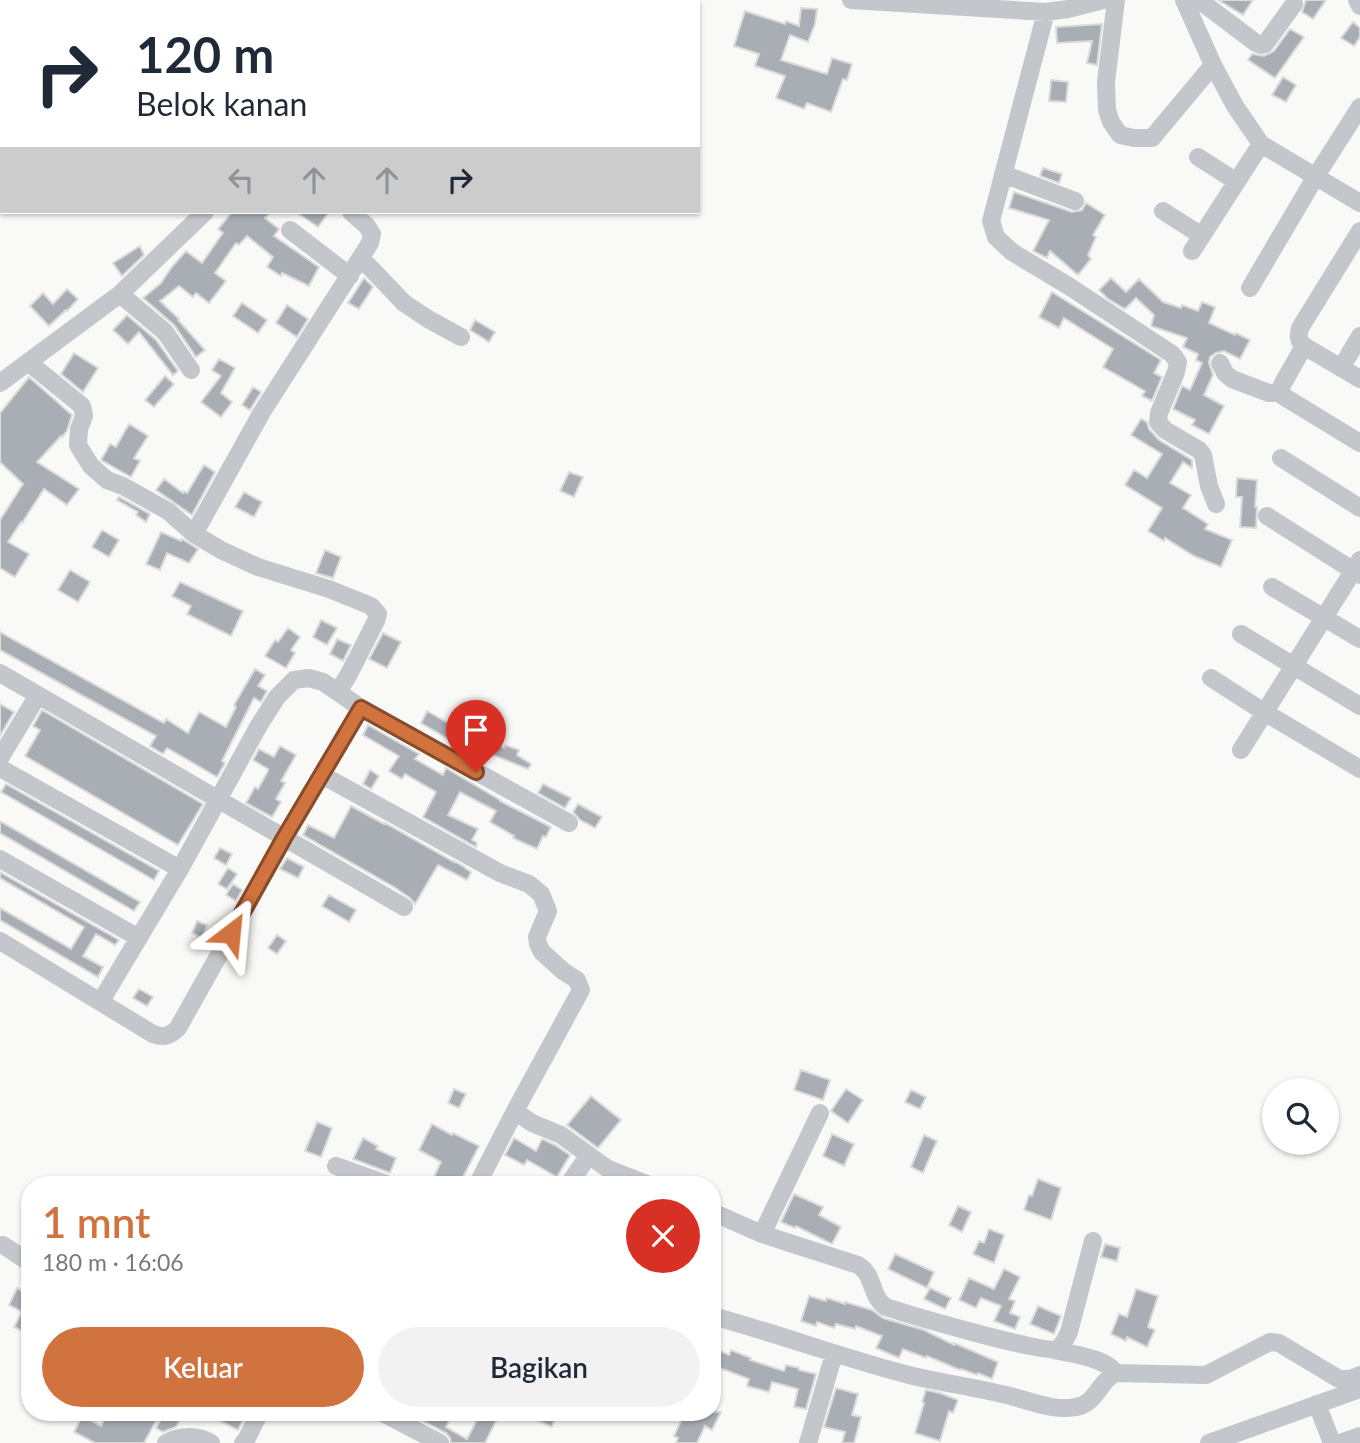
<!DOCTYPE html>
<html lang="id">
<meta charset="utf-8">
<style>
:root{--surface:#fff;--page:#f2f2f3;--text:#1f2937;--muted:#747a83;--accent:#d1733f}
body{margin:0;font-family:Lato,sans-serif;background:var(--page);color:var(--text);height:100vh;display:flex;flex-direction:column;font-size:26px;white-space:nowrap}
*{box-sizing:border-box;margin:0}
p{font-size:23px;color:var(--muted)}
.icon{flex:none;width:38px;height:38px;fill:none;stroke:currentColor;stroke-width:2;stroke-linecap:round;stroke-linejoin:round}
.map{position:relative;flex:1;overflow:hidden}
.sheet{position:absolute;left:21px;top:1176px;width:700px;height:245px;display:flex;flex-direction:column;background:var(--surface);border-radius:28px;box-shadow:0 2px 5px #0004}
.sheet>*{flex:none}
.guide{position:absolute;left:0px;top:0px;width:700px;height:214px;box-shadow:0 2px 5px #0004;background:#fff;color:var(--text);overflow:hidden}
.fabs{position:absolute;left:1262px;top:1078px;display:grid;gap:14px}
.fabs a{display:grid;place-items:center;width:77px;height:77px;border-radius:50%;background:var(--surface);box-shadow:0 2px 5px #0004;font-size:35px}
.pin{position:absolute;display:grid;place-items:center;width:60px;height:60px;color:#fff;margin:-72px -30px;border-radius:50% 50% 50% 0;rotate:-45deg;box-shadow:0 0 7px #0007}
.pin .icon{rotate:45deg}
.me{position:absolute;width:77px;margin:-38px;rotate:29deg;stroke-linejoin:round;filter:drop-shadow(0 0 5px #0008)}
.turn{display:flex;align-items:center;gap:24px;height:147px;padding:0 21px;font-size:32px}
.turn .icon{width:91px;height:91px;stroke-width:2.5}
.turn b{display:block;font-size:49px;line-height:60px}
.lanes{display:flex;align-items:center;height:66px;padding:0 21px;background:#0003;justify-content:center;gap:35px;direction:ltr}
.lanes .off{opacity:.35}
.round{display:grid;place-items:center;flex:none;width:74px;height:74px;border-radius:37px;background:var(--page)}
.overview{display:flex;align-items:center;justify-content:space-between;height:119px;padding:0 21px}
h1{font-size:42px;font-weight:600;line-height:52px;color:var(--accent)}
.primary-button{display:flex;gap:14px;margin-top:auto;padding:14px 21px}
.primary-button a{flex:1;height:80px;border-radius:42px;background:var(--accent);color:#fff;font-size:28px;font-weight:600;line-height:80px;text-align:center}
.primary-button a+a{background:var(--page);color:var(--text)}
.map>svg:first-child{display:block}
</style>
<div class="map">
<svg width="1360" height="1443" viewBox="0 0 1360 1443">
<rect width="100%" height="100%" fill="#f9f9f7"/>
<path fill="#a9aeb5" stroke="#dbdbd9" stroke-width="2" d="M 1218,0 L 1253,0 L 1243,15 Z
M 1306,0 L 1326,0 L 1313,19 L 1302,12 Z
M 801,8 L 817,9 L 815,24 L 808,42 L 790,35 L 781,60 L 827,74 L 832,58 L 852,64 L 847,80 L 843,79 L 831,112 L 807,103 L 804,109 L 776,98 L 785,76 L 755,66 L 759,54 L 734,46 L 745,11 L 785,24 L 786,21 L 799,26 Z
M 1353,22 L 1360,28 L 1360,37 L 1354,46 L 1341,38 Z
M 1102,24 L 1097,65 L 1087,63 L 1092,41 L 1057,43 L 1056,27 Z
M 1290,29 L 1304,37 L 1275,78 L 1248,60 L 1252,54 L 1264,56 L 1274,51 Z
M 1283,77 L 1296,85 L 1286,102 L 1272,95 Z
M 1051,80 L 1068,82 L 1066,102 L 1049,101 Z
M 1043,168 L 1062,174 L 1059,183 L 1040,176 Z
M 1014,192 L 1072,212 L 1082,210 L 1086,203 L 1105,215 L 1093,235 L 1096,237 L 1088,255 L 1091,259 L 1078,275 L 1050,251 L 1047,258 L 1033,251 L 1049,220 L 1009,208 Z
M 232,212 L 271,212 L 265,218 L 279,229 L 274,236 L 319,267 L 309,286 L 282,273 L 281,276 L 267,267 L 273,257 L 247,236 L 239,245 L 236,243 L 215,273 L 226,281 L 209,303 L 196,293 L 193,297 L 179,286 L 160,301 L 179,319 L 178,320 L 205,350 L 196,357 L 174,325 L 143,298 L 161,283 L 171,268 L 186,251 L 202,263 L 223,233 L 218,229 Z
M 296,212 L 329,212 L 318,227 Z
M 140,246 L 144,255 L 122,276 L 113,263 Z
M 364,278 L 373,287 L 359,309 L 348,303 Z
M 1111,278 L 1126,292 L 1139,279 L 1163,302 L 1181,308 L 1182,305 L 1198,311 L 1202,302 L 1215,307 L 1209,323 L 1235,335 L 1236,333 L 1250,340 L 1240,359 L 1224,351 L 1216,353 L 1210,357 L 1209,363 L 1213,375 L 1204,395 L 1224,406 L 1209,434 L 1192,425 L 1195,420 L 1173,409 L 1182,386 L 1190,390 L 1202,363 L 1196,360 L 1198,354 L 1183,347 L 1187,338 L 1151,326 L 1154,315 L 1136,298 L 1125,309 L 1108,299 L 1099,290 Z
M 67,289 L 78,299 L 67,311 L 66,310 L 49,326 L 30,306 L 43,293 L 53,304 Z
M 1052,292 L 1161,360 L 1154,373 L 1162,377 L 1152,401 L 1142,396 L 1145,391 L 1103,367 L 1113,349 L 1064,318 L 1059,328 L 1039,317 Z
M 242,303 L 267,320 L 258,333 L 233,316 Z
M 287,305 L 308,319 L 297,337 L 276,323 Z
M 127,315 L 156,340 L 178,371 L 173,375 L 139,332 L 128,344 L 113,330 Z
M 475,320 L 495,332 L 489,342 L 470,330 Z
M 74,353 L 98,368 L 83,392 L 61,374 Z
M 219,359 L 235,368 L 221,393 L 232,402 L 221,417 L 201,402 L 221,376 L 212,370 Z
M 165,376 L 174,384 L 154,407 L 145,400 Z
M 29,377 L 72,415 L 67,431 L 62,437 L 61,436 L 37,462 L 79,489 L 67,505 L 44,489 L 22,523 L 21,522 L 8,542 L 29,554 L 15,577 L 0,568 L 0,520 L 23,484 L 0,462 L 0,413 Z
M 253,387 L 261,392 L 250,410 L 242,405 Z
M 1141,419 L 1147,422 L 1149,429 L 1159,440 L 1192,460 L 1192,468 L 1183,462 L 1170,483 L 1191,495 L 1183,508 L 1208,524 L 1205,529 L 1232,540 L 1221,567 L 1194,556 L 1165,538 L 1164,541 L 1148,531 L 1162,508 L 1125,485 L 1134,470 L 1147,478 L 1162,454 L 1131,435 Z
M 129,424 L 148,436 L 134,458 L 140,461 L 131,477 L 101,460 L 110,444 L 116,447 Z
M 204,465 L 215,472 L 192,515 L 156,490 L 164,479 L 183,493 L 184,491 L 187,493 Z
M 569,472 L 583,477 L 574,497 L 560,491 Z
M 1237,478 L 1257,480 L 1255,507 L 1257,507 L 1256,528 L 1240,527 L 1242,497 L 1236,497 Z
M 244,492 L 262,502 L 254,517 L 235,507 Z
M 119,497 L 150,514 L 146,522 L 136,515 L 138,512 L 117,500 Z
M 102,530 L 119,540 L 109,557 L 92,547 Z
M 161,532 L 181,541 L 182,539 L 198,549 L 189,563 L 167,553 L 160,570 L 146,564 Z
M 325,550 L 341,557 L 333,578 L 316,573 Z
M 70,570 L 90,582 L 78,602 L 58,590 Z
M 180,582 L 243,611 L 231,636 L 187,614 L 191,606 L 172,596 Z
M 321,620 L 337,628 L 327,645 L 313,637 Z
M 288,628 L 300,637 L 291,650 L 295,653 L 286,668 L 265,656 L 275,640 L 278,642 Z
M 0,632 L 164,723 L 166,719 L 188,733 L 199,712 L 226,727 L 236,707 L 234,705 L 255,669 L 265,675 L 258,686 L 267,691 L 261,702 L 254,698 L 222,761 L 225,763 L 217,777 L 167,748 L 163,754 L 150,746 L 156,736 L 0,650 Z
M 383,633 L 401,642 L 387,668 L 369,659 Z
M 337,639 L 351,645 L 343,661 L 330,654 Z
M 0,704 L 14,712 L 0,736 Z
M 42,710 L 203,804 L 178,845 L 25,756 L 40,730 L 33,726 Z
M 427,711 L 466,733 L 468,729 L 484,738 L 485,736 L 504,748 L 505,745 L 519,750 L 517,755 L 531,764 L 528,769 L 488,753 L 484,760 L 421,723 Z
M 368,725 L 419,754 L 415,759 L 443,775 L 446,768 L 500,800 L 500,801 L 551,827 L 546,837 L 543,836 L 537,849 L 513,838 L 514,836 L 490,822 L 496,811 L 460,792 L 448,815 L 478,829 L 472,840 L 477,843 L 476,847 L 423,817 L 436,792 L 405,774 L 402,779 L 389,771 L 399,756 L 363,735 Z
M 280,746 L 296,755 L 281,781 L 285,783 L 276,799 L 281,802 L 272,817 L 246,803 L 255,787 L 258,789 L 268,771 L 268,769 L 253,760 L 259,749 L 274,757 Z
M 370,770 L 379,776 L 371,789 L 363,784 Z
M 6,784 L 159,871 L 154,880 L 1,792 Z
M 543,784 L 571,798 L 565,808 L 538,793 Z
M 578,804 L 602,817 L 595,828 L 580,820 L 573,812 Z
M 351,806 L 384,824 L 385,823 L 454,862 L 454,861 L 465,867 L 465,868 L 471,872 L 467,880 L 438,865 L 415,904 L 410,898 L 394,887 L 303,835 L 308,825 L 334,838 Z
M 0,821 L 140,902 L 134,911 L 0,833 Z
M 220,848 L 232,854 L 226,865 L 214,858 Z
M 287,858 L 304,867 L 298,878 L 280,869 Z
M 228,868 L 237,874 L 227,889 L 218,884 Z
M 0,872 L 119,940 L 115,945 L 96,934 L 83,956 L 103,967 L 98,977 L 0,920 L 0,908 L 71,949 L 84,927 L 0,878 Z
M 233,884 L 242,890 L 236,901 L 226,895 Z
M 329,895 L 356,910 L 349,922 L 322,906 Z
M 197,921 L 207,925 L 202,938 L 192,933 Z
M 277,935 L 286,941 L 277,954 L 268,948 Z
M 139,989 L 153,997 L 147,1006 L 133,998 Z
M 801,1070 L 830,1080 L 823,1100 L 794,1090 Z
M 454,1089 L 466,1094 L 459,1108 L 448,1103 Z
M 846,1089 L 863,1100 L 848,1123 L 831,1111 Z
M 911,1090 L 926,1097 L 920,1109 L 905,1102 Z
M 591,1096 L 621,1120 L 598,1148 L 567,1125 Z
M 317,1122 L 332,1128 L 321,1157 L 305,1151 Z
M 432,1124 L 452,1135 L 453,1133 L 479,1146 L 459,1185 L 430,1185 L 441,1162 L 419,1150 Z
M 832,1134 L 854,1144 L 844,1166 L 823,1156 Z
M 924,1135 L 937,1141 L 923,1173 L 911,1167 Z
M 363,1138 L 378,1146 L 376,1149 L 396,1158 L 390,1173 L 353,1159 Z
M 514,1138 L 536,1151 L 542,1139 L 555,1145 L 570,1155 L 557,1177 L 527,1160 L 524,1165 L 505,1155 Z
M 1038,1179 L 1061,1188 L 1051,1220 L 1024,1210 L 1029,1195 L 1032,1196 Z
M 794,1194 L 823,1207 L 819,1215 L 841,1227 L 832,1244 L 796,1226 L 795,1228 L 781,1222 Z
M 958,1206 L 971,1212 L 962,1232 L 949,1225 Z
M 989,1229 L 1004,1235 L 994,1263 L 973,1254 L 979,1241 L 984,1243 Z
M 1105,1244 L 1120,1248 L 1117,1261 L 1101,1257 Z
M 895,1254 L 934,1272 L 927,1288 L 888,1269 Z
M 1004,1269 L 1020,1277 L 1009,1299 L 1015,1301 L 1010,1313 L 1020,1317 L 1015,1329 L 994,1321 L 1001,1306 L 981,1298 L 976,1308 L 959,1300 L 969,1278 L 994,1289 Z
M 17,1288 L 30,1295 L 30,1335 L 14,1327 L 22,1312 L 9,1305 Z
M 930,1288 L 951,1298 L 945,1309 L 924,1299 Z
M 1136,1289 L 1158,1296 L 1148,1327 L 1155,1330 L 1147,1347 L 1127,1337 L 1126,1341 L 1111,1334 L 1119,1314 L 1127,1317 Z
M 809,1296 L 826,1301 L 827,1298 L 845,1304 L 845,1302 L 872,1310 L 883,1318 L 924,1330 L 954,1345 L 954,1343 L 998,1362 L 992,1379 L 978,1373 L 977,1375 L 961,1369 L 960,1370 L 927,1356 L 926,1358 L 903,1349 L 899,1358 L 876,1348 L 882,1336 L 856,1326 L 855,1329 L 836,1324 L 834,1328 L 817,1322 L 816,1326 L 801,1321 Z
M 1038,1306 L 1061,1316 L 1054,1334 L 1030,1324 Z
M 712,1347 L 729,1355 L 731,1350 L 751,1358 L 750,1360 L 784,1371 L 786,1365 L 799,1368 L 799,1370 L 816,1374 L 806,1409 L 794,1407 L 798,1389 L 772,1382 L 769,1392 L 747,1386 L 749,1379 L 712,1365 Z
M 836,1388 L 858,1394 L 852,1415 L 861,1417 L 854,1443 L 842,1443 L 845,1432 L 824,1427 Z
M 926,1390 L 940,1393 L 958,1400 L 953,1413 L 949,1411 L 940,1441 L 915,1433 L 924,1403 L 922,1402 Z
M 108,1412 L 139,1412 L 156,1421 L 144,1443 L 95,1443 L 74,1432 L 82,1416 L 101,1426 Z
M 165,1412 L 184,1412 L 176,1427 L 163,1432 L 156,1428 Z
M 202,1412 L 247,1412 L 238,1430 Z
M 421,1412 L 439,1412 L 450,1419 L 446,1427 L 467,1439 L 481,1412 L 497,1419 L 485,1443 L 451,1443 L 450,1438 L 446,1433 L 417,1418 Z
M 517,1412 L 557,1412 L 552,1427 Z
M 685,1412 L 721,1412 L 712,1430 L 705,1426 L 697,1443 L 676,1443 L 678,1438 L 674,1436 Z"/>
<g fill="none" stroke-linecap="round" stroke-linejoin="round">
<path stroke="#c3c6ca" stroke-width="18" d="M 851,0 L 1046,12 L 1068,9 L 1103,0
M 1116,0 L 1106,82 L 1107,110 L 1111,122 L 1120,135 L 1134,138 L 1152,138 L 1213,65
M 1184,0 L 1213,65 L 1235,106 L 1261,144 L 1360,203
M 1199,0 L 1256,43 L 1261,45 L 1265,44 L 1294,4
M 1357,0 L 1360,6
M 491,2 L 496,0
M 1046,12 L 991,221 L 996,237 L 1012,252 L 1067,285 L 1172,354 L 1178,362 L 1176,372 L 1159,413 L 1158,422 L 1165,430 L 1199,450 L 1203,455 L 1209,486 L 1216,504
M 1198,157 L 1237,182
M 1003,174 L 1075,201
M 1163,211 L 1202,236
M 290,230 L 350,276
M 1360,231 L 1300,328 C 1298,336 1298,341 1304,346 L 1360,379
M 1192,251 L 1261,144
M 361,258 L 404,303 L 428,319 L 461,337
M 1250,288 L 1316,176 L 1360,107
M 120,294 L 165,332 L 191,370
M 1304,346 L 1282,385 L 1281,390 L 1283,396 L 1360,443
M 28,362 L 82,406 L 84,416 L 79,429 L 78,445 L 91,466 L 107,480 L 123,486 L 168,511 L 194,534 L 221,550 L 258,567 L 329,589 L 371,606 L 378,614 L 376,621 L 349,674 L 338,692
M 1220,363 L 1225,373 L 1232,379 L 1269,393 L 1274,393 L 1281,390
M 1341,368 L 1360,336
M 0,383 L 120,294 L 205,212
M 1281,458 L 1360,508
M 1267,516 L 1360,575
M 194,534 L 262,412 L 370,243 L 372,234 L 367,226 L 351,212
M 1272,587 L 1360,639
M 1241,634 L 1360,706
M 0,673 L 404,907
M 1211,678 L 1264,712 L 1360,769
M 1241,750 L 1360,560
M 0,758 L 38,695
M 0,768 L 180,869
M 322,775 L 500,873 L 529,884 L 541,894 L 548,911 L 537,937 L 538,944 L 542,952 L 563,971 L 577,980 L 581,990 L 515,1111
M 0,859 L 139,938
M 0,941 L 153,1034 C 164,1038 170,1036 178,1028 L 284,839 L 361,708
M 101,1001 L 180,869 L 258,727 L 277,697 L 294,680 L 309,678 L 323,682 L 361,708 L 569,823
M 336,1166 L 389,1185
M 477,1185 L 515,1111 L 532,1123 L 561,1135 L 608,1169 L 649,1185
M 568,1185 L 589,1155
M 712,1212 L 762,1234 L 858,1265 C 875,1275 870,1297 886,1307 C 907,1314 1043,1354 1056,1349 C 1062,1347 1066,1338 1069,1332 L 1093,1241
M 762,1234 L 820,1113
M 3,1245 L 30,1263
M 712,1316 C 780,1334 845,1359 913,1376 C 943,1383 973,1387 1002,1394 C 1026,1399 1052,1412 1076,1407 C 1096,1404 1099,1382 1115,1373 L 1206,1375 L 1270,1342 L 1279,1343 L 1339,1379 L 1350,1379 L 1360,1375
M 1054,1350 C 1071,1354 1107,1358 1115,1373
M 1317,1404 L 1332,1443
M 381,1412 L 440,1443
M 166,1443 C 180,1435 198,1435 211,1443
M 243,1443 L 246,1440 L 260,1412
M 808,1443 L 834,1354
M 1209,1443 L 1360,1389
M 1340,1443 L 1360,1436"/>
</g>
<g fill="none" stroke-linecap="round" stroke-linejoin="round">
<defs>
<path id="route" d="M 231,933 L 284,838 L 361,708 L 476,772"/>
</defs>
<use href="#route" stroke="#884b29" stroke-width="18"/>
<use href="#route" stroke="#d1733f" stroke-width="12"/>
</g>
</svg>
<div class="fabs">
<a><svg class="icon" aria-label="search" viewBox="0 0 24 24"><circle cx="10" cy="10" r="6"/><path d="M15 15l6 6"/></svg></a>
</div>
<div class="pin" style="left:476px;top:772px;background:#d93025"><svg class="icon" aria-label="arrive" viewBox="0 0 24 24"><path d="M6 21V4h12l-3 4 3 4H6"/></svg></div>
<svg class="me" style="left:231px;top:933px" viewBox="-20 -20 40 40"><path d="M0-17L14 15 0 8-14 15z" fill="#d1733f" stroke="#fff" stroke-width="4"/></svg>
<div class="guide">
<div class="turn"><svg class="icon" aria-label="right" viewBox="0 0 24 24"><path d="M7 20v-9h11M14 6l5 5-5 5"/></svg><div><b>120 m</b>Belok kanan</div></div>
<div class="lanes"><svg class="icon off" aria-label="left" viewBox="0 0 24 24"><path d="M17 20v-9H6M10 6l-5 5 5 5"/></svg><svg class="icon off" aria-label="ahead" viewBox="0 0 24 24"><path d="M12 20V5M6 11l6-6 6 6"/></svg><svg class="icon off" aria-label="ahead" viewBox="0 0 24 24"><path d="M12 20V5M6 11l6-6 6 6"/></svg><svg class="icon" aria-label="right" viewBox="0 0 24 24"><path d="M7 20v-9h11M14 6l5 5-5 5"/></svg></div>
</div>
<section class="sheet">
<div class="overview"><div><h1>1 mnt</h1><p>180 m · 16:06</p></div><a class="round" style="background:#d93025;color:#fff"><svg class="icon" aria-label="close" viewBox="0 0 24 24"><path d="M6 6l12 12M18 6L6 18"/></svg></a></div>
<div class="primary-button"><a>Keluar</a><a>Bagikan</a></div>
</section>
</div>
